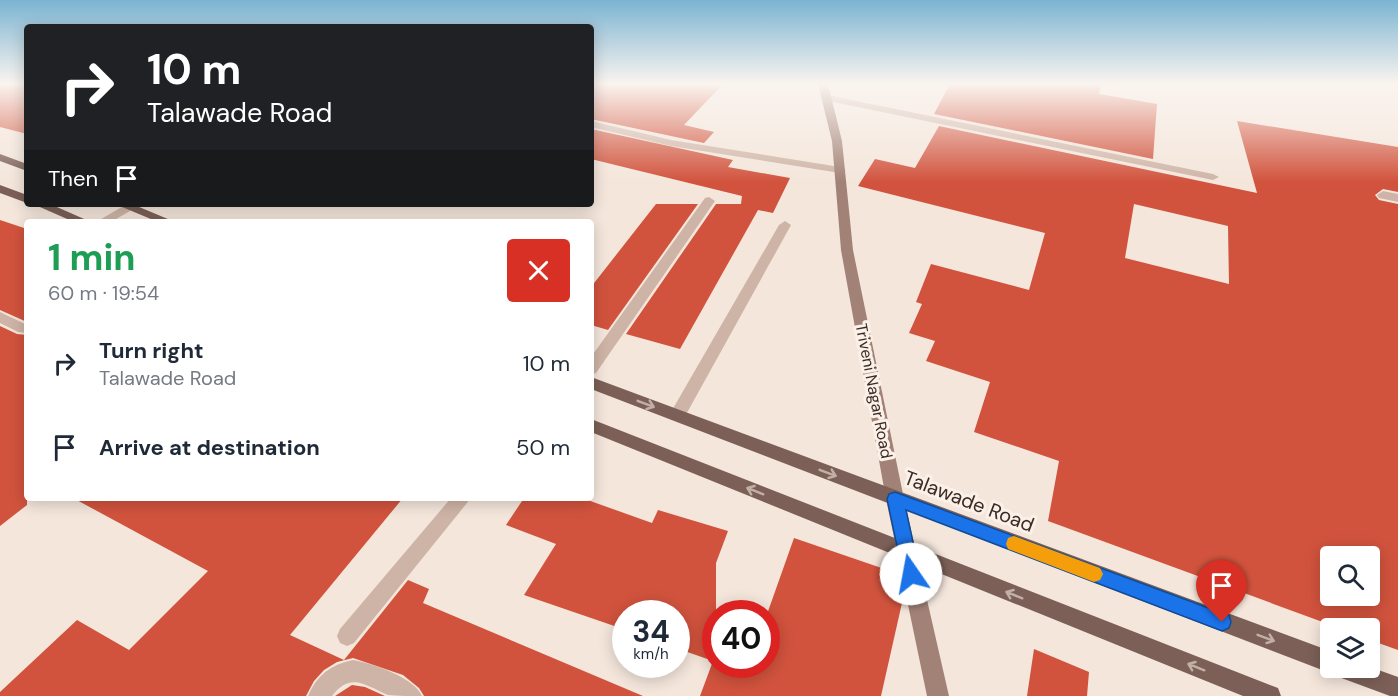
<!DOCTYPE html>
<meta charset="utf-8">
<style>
:root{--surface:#fff;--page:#f6f6f7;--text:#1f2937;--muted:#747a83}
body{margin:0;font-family:"DM Sans",sans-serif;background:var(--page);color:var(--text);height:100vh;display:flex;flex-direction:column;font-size:22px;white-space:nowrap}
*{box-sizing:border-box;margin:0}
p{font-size:20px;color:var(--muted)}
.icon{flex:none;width:33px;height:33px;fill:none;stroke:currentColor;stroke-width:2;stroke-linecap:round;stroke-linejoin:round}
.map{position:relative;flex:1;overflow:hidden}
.details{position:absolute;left:24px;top:219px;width:570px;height:282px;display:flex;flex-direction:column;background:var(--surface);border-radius:6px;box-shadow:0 3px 15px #0003}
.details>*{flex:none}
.top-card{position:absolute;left:24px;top:24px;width:570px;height:183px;border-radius:6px;box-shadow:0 3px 15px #0003;background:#202124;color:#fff;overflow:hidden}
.controls{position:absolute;left:1320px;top:546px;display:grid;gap:12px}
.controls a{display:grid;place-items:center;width:60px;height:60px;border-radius:6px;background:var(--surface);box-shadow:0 3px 15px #0003;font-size:30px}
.speed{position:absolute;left:612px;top:600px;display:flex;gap:12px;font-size:30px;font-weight:700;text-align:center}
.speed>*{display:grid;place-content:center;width:78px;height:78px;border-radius:50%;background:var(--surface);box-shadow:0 3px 15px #0003;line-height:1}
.speed small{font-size:15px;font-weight:400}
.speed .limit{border:9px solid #d22;background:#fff;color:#111}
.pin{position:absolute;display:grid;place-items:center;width:51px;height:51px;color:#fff;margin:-62px -26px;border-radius:50% 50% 50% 0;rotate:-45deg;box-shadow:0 0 6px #0007}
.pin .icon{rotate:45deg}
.me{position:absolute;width:66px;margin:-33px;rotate:348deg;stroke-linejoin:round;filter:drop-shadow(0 0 4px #0008)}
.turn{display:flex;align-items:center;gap:21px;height:126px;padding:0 24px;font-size:27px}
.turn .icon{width:78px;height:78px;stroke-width:2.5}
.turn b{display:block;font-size:42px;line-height:51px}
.then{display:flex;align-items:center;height:57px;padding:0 24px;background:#0003;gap:12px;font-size:22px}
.round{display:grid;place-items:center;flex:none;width:63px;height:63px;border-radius:6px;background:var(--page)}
.headline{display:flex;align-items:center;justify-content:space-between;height:102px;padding:0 24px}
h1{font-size:36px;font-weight:700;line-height:45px;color:#1e9e55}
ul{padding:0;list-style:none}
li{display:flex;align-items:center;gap:18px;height:84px;padding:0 24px}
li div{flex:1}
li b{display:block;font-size:22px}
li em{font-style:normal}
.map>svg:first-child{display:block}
</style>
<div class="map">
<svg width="1398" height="696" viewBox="0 0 1398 696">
<rect width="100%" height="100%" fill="#f4e6db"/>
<path fill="#d1533d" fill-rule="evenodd" d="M 0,84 L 27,84 L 27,134 L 0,127 Z
M 591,84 L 723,84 L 684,125 L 714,132 L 704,143 L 591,119 Z
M 950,84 L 1101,84 L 1099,94 L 1157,104 L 1153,159 L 934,114 Z
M 1237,121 L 1398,147 L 1398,192 L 1383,189 L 1375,195 L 1379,200 L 1398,204 L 1398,650 L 1370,640 L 1370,628 L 1339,628 L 1048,521 L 1059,461 L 974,432 L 990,382 L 926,361 L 935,341 L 909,333 L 922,304 L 916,302 L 931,264 L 1029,290 L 1045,233 L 858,186 L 875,159 L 915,168 L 939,126 L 1257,193 ZM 1134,204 L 1228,226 L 1229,284 L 1125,258 ZM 1330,556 L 1370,556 L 1370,596 L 1330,596 Z
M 591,129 L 733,160 L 728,167 L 790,178 L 773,213 L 758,210 L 680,349 L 626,334 L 716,204 L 741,204 L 742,196 L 591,159 Z
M 656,204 L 698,204 L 608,330 L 591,325 L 591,287 Z
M 0,220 L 27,229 L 27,322 L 0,310 Z
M 0,326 L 17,334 L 27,335 L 27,505 L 0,526 Z
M 73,498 L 403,498 L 290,635 L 344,660 L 408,580 L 429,589 L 423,603 L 643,696 L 424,696 L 419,688 L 403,675 L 353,658 L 337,662 L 324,670 L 314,681 L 306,696 L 0,696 L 0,692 L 77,620 L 129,650 L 208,571 Z
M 524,498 L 582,498 L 652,523 L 658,510 L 728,531 L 716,563 L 716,664 L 766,664 L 766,617 L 794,538 L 899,574 L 904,594 L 881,696 L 700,696 L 713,661 L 676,648 L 676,614 L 626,614 L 626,630 L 524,595 L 556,544 L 506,525 Z
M 1034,649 L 1089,672 L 1087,696 L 1027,696 Z
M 352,685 L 365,687 L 385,696 L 335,696 Z"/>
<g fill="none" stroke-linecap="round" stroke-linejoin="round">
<path fill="#ceb4a6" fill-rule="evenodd" d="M 827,95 L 1213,174 L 1219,177 L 1213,180 L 824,100 L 824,96 Z
M 591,121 L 671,140 L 840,167 L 846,170 L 840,173 L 671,146 L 591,127 Z
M 1383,191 L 1398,194 L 1398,202 L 1379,198 L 1377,195 Z
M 709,197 L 715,201 L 596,373 L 591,375 L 591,357 L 705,198 Z
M 127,204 L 142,204 L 111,222 L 96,222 Z
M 785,221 L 791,225 L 683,420 L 671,420 L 669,416 L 671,412 L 779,225 Z
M 0,312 L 27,325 L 27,333 L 18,332 L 0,323 Z
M 451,498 L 471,498 L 354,643 L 347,646 L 340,643 L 337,636 L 340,629 Z
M 353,660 C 372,663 415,678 422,696 C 412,696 397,696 388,695 C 366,686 351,671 332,696 L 308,696 C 316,676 331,664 353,660 Z"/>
<path fill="#a28277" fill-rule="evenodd" d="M 818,84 L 828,84 L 842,141 L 853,250 L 904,499 L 949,696 L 927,696 L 886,499 L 841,250 L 832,141 Z"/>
<path fill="#7c6057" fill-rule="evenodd" d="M 0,154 L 27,164 L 27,171 L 0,161 Z
M 0,185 L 27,195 L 27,203 L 0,193 Z
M 33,204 L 50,204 L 91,222 L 74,222 Z
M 115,204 L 132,204 L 175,222 L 158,222 Z
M 591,377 L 1330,651 L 1330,668 L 1370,667 L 1398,677 L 1398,696 L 1390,696 L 1336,676 L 1334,671 L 1330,673 L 591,389 Z
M 591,419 L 1270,685 L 1278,688 L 1281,696 L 1243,696 L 591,432 Z"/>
</g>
<defs><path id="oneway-shaft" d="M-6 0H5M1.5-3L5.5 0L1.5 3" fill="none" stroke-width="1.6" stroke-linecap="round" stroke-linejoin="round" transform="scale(1.5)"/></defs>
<g stroke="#c2b0a7">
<use href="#oneway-shaft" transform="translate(646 404) rotate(21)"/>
<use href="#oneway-shaft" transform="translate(828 473) rotate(21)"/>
<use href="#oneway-shaft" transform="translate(755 491) rotate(-158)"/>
<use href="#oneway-shaft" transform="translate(1014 595) rotate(-158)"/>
<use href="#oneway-shaft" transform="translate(1266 638) rotate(21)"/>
<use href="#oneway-shaft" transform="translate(1196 667) rotate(-158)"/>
</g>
<linearGradient id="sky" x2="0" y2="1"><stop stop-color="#7bb4d2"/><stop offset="0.46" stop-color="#faf4ef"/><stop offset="1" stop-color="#faf4ef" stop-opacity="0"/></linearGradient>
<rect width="1398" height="182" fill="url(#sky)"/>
<path fill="#1a73e8" stroke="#114b97" stroke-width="1.5" d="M 895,492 L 1222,613 L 1229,615 L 1231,622 L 1229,628 L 1222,631 L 906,510 L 920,574 L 917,579 L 911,582 L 904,579 L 887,499 L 889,494 Z"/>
<path fill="#f59e0b" d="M 1014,536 L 1100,568 L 1103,574 L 1100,580 L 1094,582 L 1008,549 L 1006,544 L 1008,538 Z"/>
<g text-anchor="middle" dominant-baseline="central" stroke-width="6" stroke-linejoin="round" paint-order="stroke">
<g font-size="16" fill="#392b27" stroke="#fbf1e8">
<text transform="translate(874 391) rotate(79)">Triveni Nagar Road</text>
</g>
<g font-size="20" fill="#392b27" stroke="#fbf1e8">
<text transform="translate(969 501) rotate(21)">Talawade Road</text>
</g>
</g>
</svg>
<div class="controls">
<a><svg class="icon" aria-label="search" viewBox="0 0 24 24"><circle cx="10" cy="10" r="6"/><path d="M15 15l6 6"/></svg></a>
<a><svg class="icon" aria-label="layers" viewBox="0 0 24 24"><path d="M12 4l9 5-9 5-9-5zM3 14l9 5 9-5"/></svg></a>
</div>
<div class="speed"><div>34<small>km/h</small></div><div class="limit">40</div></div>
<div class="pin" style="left:1222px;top:622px;background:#d93025"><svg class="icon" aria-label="arrive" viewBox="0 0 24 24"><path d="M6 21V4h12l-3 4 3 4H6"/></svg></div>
<svg class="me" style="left:911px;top:574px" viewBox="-20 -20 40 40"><circle r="19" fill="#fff"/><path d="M0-13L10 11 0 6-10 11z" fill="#1a73e8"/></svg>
<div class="top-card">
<div class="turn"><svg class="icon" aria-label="right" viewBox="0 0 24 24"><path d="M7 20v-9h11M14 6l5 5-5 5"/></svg><div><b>10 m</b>Talawade Road</div></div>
<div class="then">Then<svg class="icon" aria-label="arrive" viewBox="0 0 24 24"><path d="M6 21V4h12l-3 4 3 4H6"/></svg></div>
</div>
<section class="details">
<div class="headline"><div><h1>1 min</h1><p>60 m · 19:54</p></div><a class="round" style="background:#d93025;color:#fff"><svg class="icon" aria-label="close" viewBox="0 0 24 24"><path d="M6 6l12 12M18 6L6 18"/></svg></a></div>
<ul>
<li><svg class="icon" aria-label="right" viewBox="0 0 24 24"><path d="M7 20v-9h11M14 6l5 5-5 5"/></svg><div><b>Turn right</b><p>Talawade Road</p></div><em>10 m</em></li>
<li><svg class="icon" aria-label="arrive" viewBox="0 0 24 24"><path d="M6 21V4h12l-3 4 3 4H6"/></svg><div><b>Arrive at destination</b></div><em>50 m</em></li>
</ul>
</section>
</div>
